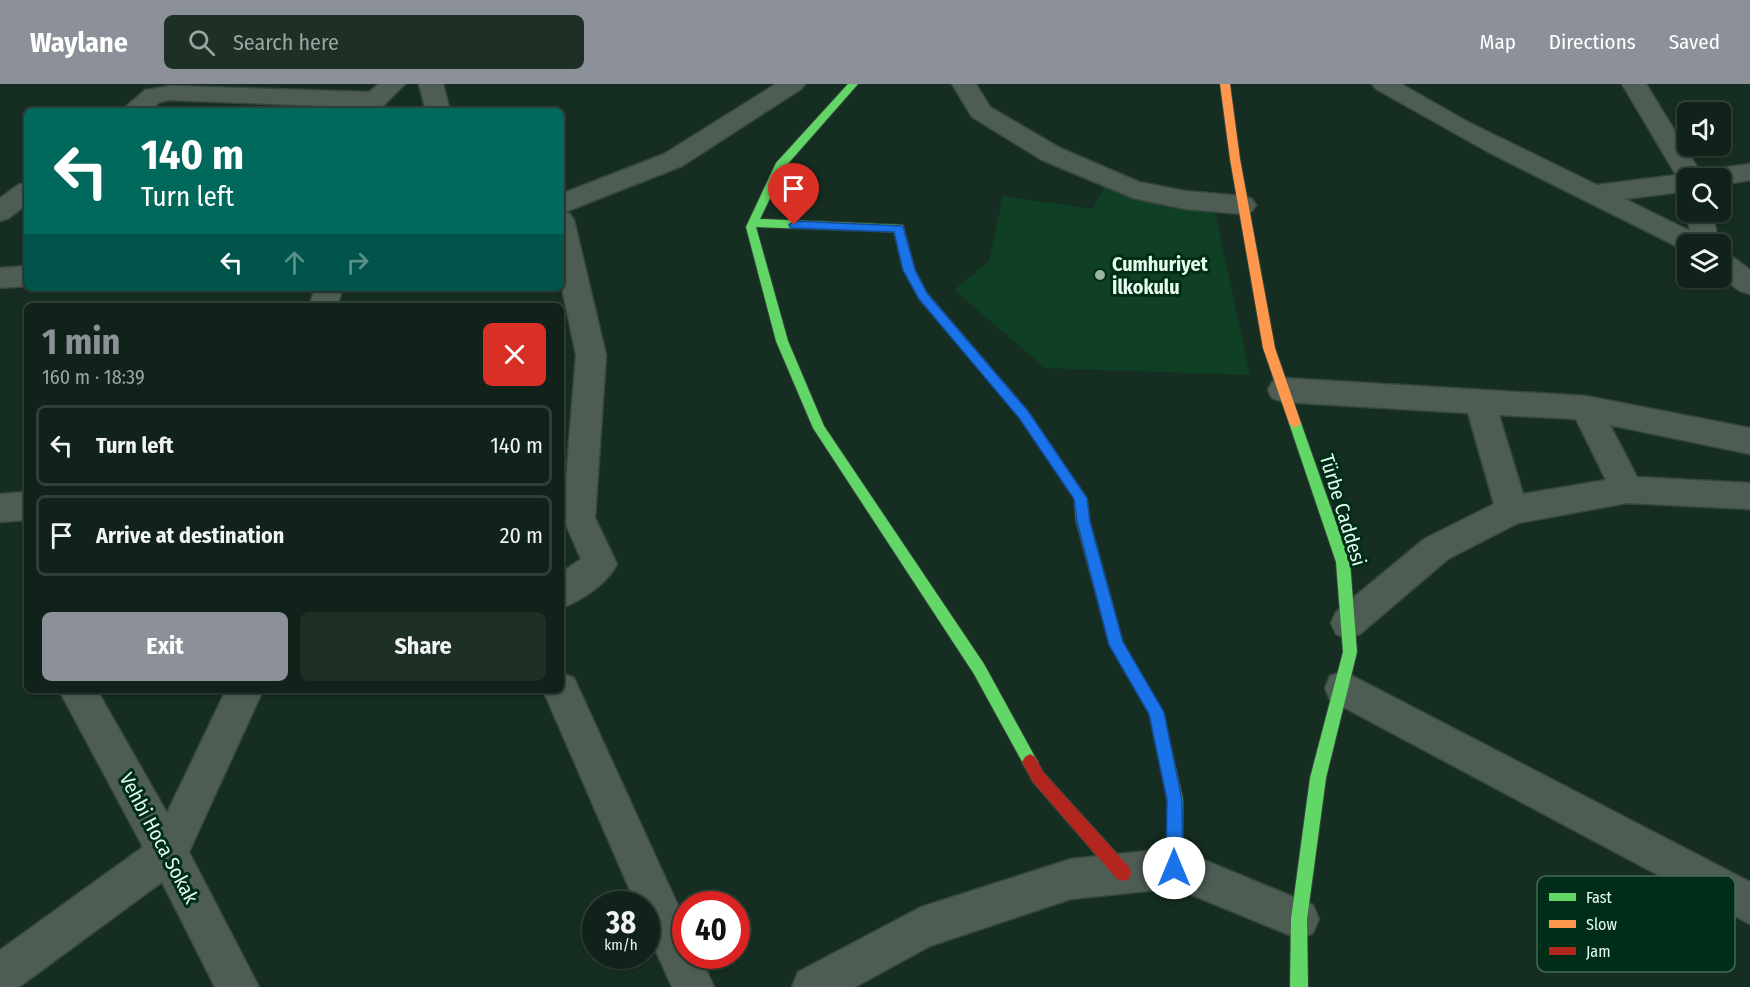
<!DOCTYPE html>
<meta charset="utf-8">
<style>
:root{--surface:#102219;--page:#1e2f26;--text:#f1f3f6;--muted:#9ca4a2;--line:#303f38;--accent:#8c9099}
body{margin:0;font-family:"Fira Sans Condensed",sans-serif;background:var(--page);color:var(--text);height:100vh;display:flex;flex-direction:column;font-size:22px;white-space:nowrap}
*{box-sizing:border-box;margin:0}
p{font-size:20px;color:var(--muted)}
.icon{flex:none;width:33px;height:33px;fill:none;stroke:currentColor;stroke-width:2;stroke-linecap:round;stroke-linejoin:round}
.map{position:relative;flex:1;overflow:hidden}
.drawer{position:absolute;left:24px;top:219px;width:540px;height:390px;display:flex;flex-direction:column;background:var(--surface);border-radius:9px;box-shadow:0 2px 4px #0004,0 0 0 2px var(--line)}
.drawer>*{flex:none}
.guide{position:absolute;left:24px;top:24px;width:540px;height:183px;border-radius:9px;box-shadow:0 2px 4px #0004,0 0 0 2px var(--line);background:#00695c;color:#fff;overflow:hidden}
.fabs{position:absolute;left:1677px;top:18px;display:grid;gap:12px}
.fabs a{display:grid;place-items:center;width:54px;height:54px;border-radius:9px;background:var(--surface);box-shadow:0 2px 4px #0004,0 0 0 2px var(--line);font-size:30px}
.speed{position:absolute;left:582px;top:807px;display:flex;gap:12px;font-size:30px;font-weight:700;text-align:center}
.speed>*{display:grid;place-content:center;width:78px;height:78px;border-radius:50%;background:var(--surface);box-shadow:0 2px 4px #0004,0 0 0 2px var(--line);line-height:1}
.speed small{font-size:15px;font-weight:400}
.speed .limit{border:9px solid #d22;background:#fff;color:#111}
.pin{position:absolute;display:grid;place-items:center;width:51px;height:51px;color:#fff;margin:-62px -26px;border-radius:50% 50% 50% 0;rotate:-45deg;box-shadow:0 0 6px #0007}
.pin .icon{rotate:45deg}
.me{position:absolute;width:66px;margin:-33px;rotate:0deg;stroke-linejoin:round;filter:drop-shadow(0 0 4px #0008)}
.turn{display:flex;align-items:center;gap:21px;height:126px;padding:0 18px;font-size:27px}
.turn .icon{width:78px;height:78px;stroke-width:2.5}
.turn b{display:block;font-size:42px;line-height:51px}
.lanes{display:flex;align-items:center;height:57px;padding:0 18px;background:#0003;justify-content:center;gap:30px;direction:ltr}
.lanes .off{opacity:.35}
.round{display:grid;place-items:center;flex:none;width:63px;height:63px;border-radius:9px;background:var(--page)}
.summary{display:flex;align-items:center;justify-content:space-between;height:102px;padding:0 18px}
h1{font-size:36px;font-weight:700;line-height:45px;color:var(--accent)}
.primary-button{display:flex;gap:12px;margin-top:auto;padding:12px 18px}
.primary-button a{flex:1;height:69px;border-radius:9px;background:var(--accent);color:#fff;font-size:24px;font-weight:700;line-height:69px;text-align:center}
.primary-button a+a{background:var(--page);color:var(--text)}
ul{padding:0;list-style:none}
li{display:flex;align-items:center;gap:18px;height:81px;margin:0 12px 9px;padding:0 6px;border:3px solid var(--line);border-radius:9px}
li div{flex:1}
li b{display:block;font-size:22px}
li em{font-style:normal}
header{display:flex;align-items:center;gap:36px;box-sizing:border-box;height:84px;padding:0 30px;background:var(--accent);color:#fff}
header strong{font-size:28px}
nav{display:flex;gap:33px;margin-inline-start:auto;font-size:21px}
.search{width:420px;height:54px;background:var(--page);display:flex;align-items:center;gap:15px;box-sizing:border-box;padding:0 21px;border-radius:9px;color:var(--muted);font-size:22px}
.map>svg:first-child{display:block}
</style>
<header>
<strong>Waylane</strong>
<div class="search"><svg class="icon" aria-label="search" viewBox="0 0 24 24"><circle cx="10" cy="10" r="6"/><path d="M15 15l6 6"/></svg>Search here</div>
<nav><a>Map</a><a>Directions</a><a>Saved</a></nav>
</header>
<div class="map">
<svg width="1750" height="903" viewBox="0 0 1750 903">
<rect width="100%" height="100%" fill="#162d21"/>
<path fill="#0f4026" d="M 1105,102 L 1161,118 L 1215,128 L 1250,291 L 1045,284 L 954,206 L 989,177 L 1003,112 L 1093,125 Z"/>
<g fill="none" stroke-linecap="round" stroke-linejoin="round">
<defs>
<path id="street" d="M 379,0 L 405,0 L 384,21 L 375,24 L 170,16 L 160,18 L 148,27 L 121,27 L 145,6 L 170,2 L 369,8 Z
M 419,0 L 443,0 L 450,27 L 426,27 Z
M 776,0 L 805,0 L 801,5 L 682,82 L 565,128 L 570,130 L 574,136 L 606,271 L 595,434 L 617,480 C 608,499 581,517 561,524 L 561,489 L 581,475 L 563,434 L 576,271 L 561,199 L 561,110 L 664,70 Z
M 952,0 L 976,0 L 990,23 L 1060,64 L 1139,98 L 1185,107 L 1243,112 L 1252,115 L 1256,121 L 1252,127 L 1243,130 L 1185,125 L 1133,114 L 1042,76 L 972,33 Z
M 1372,0 L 1401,0 L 1468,38 L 1597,101 L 1676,91 L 1622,0 L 1646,0 L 1702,91 L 1713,85 L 1750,80 L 1750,96 L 1720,101 L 1720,94 L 1688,94 L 1688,107 L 1625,115 L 1690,147 L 1686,128 L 1688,125 L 1688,128 L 1712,128 L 1719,160 L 1688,160 L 1688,168 L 1490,69 L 1376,5 Z
M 27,98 L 27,120 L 9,134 L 0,137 L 0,114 L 18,101 Z
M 1720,168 L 1730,171 L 1750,186 L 1750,210 L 1740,207 L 1720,192 Z
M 27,182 L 27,202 L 0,204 L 0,184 Z
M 315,204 L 343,204 L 337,222 L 309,222 Z
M 1283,294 L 1586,312 L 1750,344 L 1750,370 L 1610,341 L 1637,393 L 1750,399 L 1750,425 L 1627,419 L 1518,439 L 1448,475 L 1360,550 L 1348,555 L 1336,550 L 1331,539 L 1336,528 L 1424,455 L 1494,420 L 1468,329 L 1283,318 L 1272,314 L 1268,306 L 1272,298 ZM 1499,331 L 1576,335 L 1606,396 L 1523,410 Z
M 27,408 L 27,436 L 0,438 L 0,410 Z
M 1343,587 L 1750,798 L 1750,840 L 1330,616 L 1325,604 L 1330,592 Z
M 561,589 L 574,594 L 686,839 L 686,872 L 700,872 L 714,903 L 672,903 L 646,845 L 646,820 L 636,820 L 543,606 L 561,606 Z
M 59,606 L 97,606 L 167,729 L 226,606 L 263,606 L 189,768 L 259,903 L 215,903 L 162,798 L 19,903 L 0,903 L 0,866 L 143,763 Z
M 1175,764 L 1313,821 L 1319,835 L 1313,849 L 1299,855 L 1175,804 L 1071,815 L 930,862 L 855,903 L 792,903 L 798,888 L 921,823 L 1071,775 Z"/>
<path id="fast" d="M 848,0 L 858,0 L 785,83 L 760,135 L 903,141 L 915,186 L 927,209 L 1028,327 L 1087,414 L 1090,437 L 1123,558 L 1163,628 L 1183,716 L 1183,784 L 1181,790 L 1175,792 L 1169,790 L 1167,784 L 1167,716 L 1149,630 L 1109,560 L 1076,437 L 1074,415 L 1020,333 L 919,215 L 903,186 L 894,148 L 756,143 L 788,257 L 824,342 L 984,580 L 1035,673 L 1038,678 L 1035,683 L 1030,686 L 1025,683 L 974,590 L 813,344 L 776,257 L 746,143 L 776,79 Z
M 1295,334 L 1301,339 L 1350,478 L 1357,568 L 1326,694 L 1307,835 L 1308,903 L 1290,903 L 1291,835 L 1310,694 L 1343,568 L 1336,478 L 1289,339 Z"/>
<path id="slow" d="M 1220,0 L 1230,0 L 1240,75 L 1275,264 L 1301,339 L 1295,344 L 1289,339 L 1263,264 L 1230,75 Z"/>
<path id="jam" d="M 1030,670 L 1035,673 L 1043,688 L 1129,783 L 1131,789 L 1129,795 L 1123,797 L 1117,795 L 1033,698 L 1022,678 L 1025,673 Z"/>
</defs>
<use href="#street" stroke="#36473d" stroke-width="3"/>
<use href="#fast" stroke="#36473d" stroke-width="2"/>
<use href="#slow" stroke="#36473d" stroke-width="2"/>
<use href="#jam" stroke="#36473d" stroke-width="2"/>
<use href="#street" fill="#4d5d54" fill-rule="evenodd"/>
<use href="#fast" fill="#63d668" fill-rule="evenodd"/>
<use href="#slow" fill="#ff974d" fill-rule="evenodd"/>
<use href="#jam" fill="#b3261e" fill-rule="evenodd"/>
</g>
<path fill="#1a73e8" stroke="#114b97" stroke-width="1.5" d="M 794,137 L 903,142 L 915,186 L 927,209 L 1028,327 L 1087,414 L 1090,438 L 1123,558 L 1164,628 L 1182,716 L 1183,784 L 1180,790 L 1174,792 L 1169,790 L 1166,784 L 1167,716 L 1149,630 L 1109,561 L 1077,438 L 1074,415 L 1019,334 L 919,215 L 903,186 L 894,148 L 791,144 L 789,141 Z"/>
<circle fill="#9db3a5" stroke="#002d17" stroke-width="2" cx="1100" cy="191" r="6"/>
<g text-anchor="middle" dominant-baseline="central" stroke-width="6" stroke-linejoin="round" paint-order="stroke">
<g font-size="20" font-weight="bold" fill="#e5fbec" stroke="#002d17" text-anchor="start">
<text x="1112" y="180">Cumhuriyet<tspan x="1112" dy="23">İlkokulu</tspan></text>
</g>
<g font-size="20" fill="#e5fbec" stroke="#002d17">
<text transform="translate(1343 426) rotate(73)">Türbe Caddesi</text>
<text transform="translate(159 754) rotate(62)">Vehbi Hoca Sokak</text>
</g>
</g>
<rect x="1537" y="792" width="198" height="96" rx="9" fill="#002d17" stroke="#456b57" stroke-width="1.5"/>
<rect x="1549" y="809" width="27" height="8" fill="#63d668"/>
<rect x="1549" y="836" width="27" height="8" fill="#ff974d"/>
<rect x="1549" y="863" width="27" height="8" fill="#b3261e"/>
<g font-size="16" fill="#e5fbec">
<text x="1586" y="819">Fast</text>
<text x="1586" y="846">Slow</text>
<text x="1586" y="873">Jam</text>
</g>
</svg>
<div class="fabs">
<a><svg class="icon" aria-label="sound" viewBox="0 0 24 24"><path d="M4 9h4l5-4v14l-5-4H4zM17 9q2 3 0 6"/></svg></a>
<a><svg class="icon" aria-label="search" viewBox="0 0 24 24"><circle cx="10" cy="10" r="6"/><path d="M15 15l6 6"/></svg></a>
<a><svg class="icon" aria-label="layers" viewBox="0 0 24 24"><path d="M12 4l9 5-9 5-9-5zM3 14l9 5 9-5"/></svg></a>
</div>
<div class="speed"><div>38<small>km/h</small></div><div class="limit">40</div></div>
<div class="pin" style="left:794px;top:141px;background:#d93025"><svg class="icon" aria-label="arrive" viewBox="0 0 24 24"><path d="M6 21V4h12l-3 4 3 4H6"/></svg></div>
<svg class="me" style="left:1174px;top:784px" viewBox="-20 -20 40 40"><circle r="19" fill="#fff"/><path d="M0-13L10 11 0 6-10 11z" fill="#1a73e8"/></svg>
<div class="guide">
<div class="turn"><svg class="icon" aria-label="left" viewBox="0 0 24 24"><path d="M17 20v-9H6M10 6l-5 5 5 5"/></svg><div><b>140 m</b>Turn left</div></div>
<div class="lanes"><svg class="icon" aria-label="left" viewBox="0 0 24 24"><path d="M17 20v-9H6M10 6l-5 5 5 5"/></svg><svg class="icon off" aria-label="ahead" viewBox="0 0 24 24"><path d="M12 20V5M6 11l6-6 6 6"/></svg><svg class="icon off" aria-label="right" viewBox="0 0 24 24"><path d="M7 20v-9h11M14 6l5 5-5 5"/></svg></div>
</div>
<section class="drawer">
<div class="summary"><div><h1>1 min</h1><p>160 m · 18:39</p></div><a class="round" style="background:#d93025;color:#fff"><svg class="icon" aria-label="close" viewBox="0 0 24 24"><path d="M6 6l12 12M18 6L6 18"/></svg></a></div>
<ul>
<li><svg class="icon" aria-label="left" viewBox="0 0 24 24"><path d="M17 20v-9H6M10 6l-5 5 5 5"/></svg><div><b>Turn left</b></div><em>140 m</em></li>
<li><svg class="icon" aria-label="arrive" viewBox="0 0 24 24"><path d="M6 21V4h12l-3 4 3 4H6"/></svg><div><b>Arrive at destination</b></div><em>20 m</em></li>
</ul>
<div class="primary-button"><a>Exit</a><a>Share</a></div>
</section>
</div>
